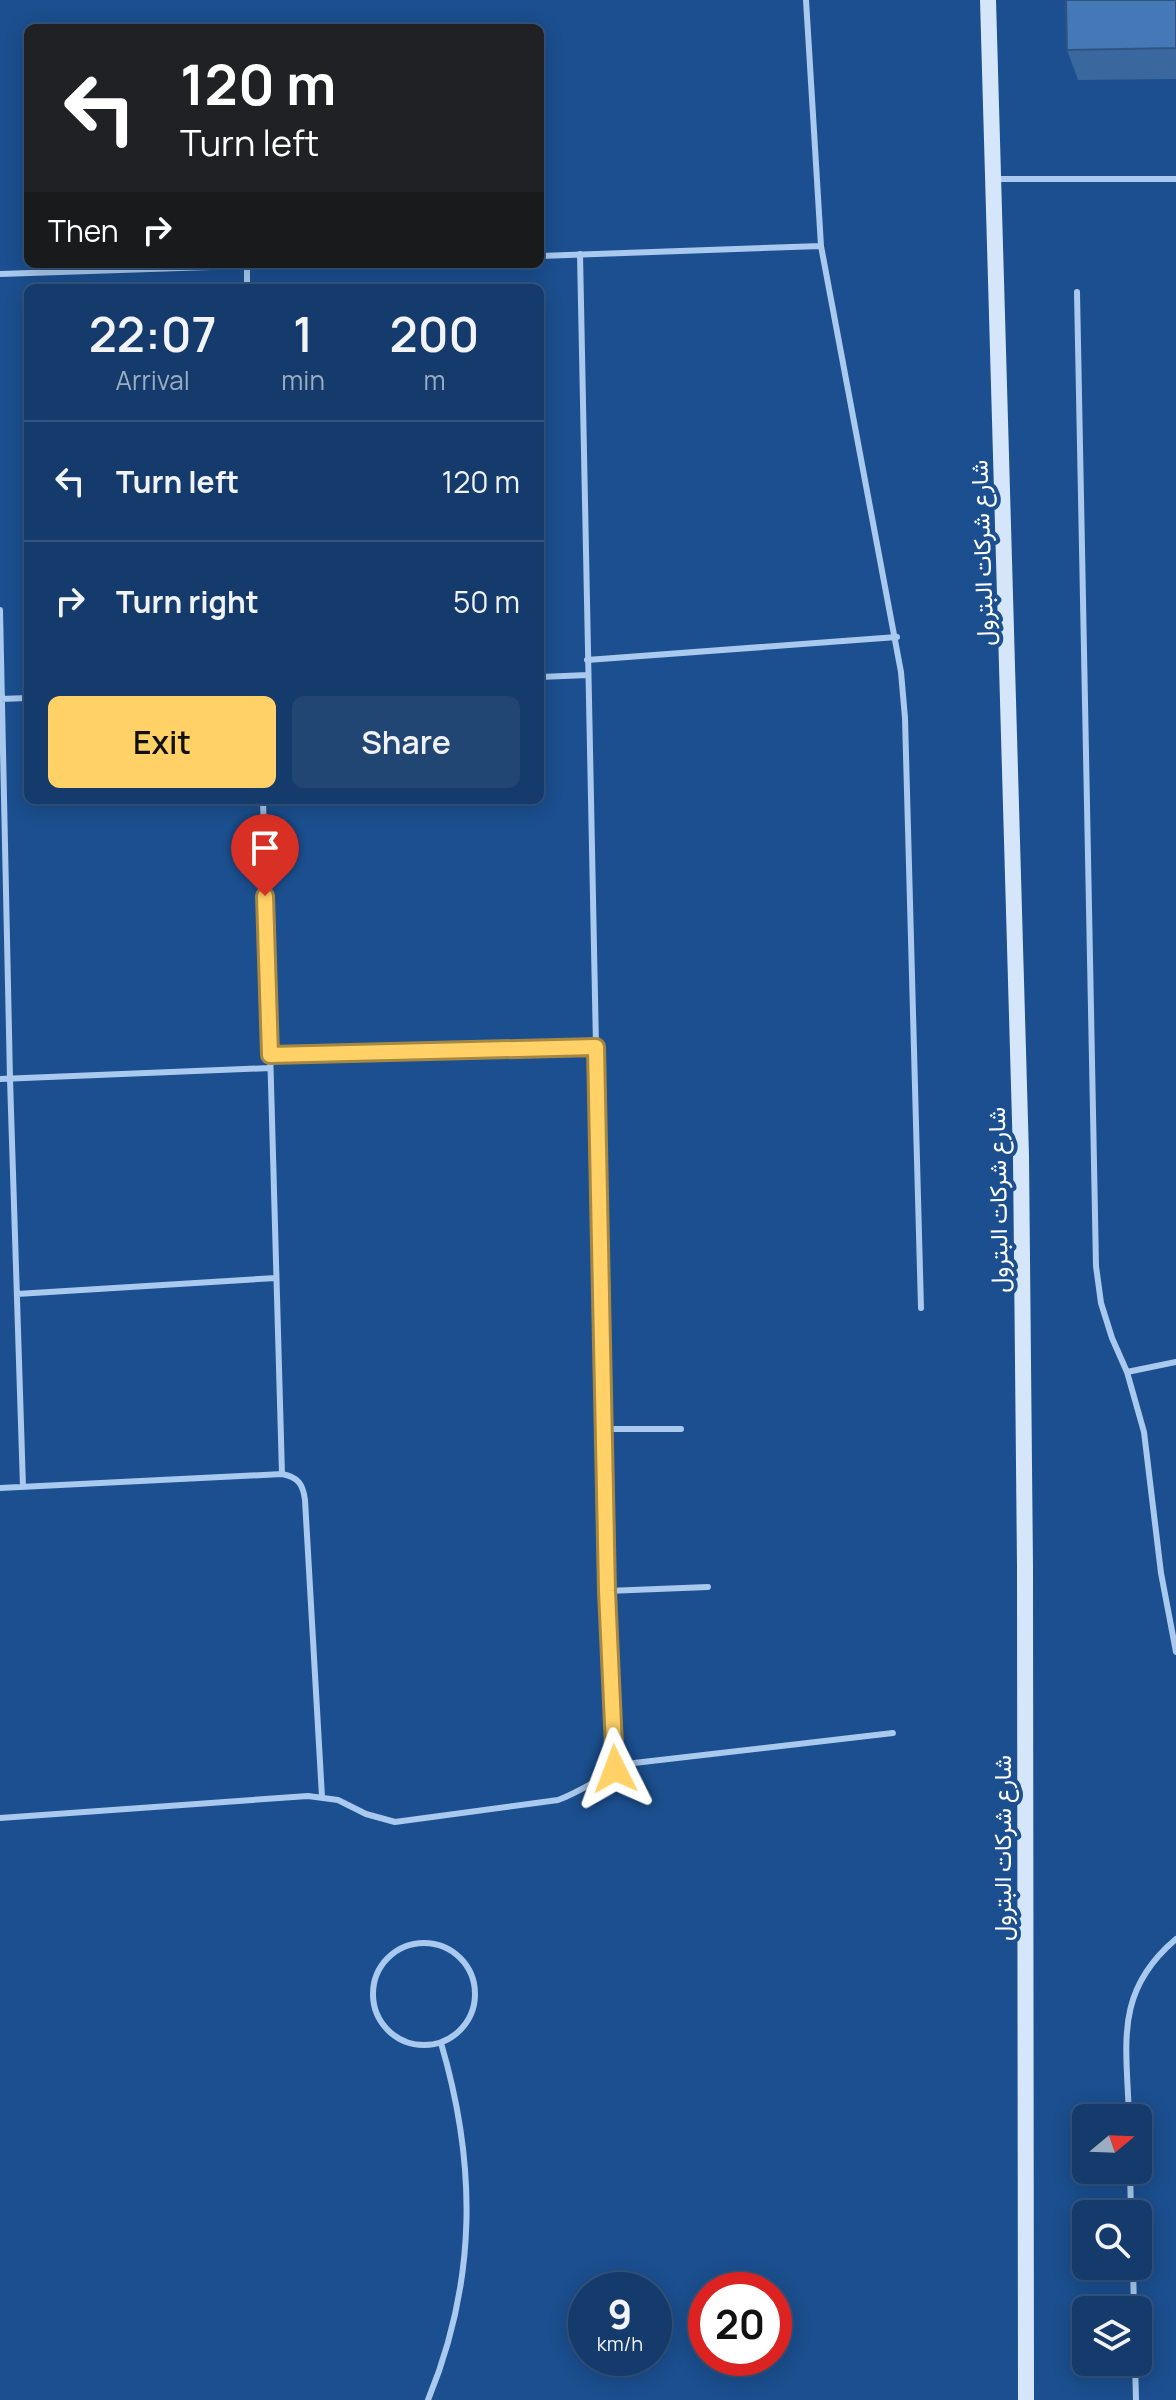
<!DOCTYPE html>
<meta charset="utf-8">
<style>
:root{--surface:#143b6b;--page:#214673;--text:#f1f3f6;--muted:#9dadc1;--line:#33557e;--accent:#ffd166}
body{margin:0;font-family:Manrope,Vazirmatn,sans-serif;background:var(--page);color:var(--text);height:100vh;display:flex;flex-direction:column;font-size:30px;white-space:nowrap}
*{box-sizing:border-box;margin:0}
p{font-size:26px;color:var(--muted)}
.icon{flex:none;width:44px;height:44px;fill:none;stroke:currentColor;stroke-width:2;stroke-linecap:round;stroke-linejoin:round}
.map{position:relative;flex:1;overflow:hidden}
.details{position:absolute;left:24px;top:284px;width:520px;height:520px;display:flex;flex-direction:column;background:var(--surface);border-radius:12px;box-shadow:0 4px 20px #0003,0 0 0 2px var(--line)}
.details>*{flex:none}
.hud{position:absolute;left:24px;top:24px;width:520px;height:244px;border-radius:12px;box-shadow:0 4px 20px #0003,0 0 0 2px var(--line);background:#202124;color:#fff;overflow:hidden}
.needle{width:52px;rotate:71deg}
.tools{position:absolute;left:1072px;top:2104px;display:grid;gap:16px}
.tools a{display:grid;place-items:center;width:80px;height:80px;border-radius:12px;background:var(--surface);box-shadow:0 4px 20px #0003,0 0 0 2px var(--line);font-size:40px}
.speed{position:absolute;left:568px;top:2272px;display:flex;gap:16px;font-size:40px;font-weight:700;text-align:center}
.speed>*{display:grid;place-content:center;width:104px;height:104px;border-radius:50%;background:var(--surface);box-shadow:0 4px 20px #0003,0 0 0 2px var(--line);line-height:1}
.speed small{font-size:20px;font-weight:400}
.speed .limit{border:12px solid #d22;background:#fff;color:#111}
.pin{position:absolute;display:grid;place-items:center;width:68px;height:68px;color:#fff;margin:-82px -34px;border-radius:50% 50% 50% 0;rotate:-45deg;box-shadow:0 0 8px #0007}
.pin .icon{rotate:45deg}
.me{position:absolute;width:88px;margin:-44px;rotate:357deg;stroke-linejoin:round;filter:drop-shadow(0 0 6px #0008)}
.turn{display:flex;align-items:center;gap:28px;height:168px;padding:0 24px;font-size:36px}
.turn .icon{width:104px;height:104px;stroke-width:2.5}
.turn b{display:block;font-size:56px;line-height:68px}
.then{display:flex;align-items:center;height:76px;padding:0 24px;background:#0003;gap:16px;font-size:30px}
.eta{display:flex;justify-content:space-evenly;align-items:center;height:136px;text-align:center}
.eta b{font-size:48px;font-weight:600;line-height:56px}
.primary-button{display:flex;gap:16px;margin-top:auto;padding:16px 24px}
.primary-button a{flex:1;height:92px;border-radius:12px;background:var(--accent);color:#111;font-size:32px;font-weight:600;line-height:92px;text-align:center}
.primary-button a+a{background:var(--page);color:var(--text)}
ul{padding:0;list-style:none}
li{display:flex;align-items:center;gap:24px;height:120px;padding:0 24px;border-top:2px solid var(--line)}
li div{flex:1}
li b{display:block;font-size:30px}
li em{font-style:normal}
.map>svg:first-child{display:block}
</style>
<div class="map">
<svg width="1176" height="2400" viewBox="0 0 1176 2400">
<rect width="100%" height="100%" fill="#1b4f8f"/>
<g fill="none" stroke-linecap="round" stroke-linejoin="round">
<path stroke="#a9c9ee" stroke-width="6" d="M 806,0 L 821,246 L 901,672 L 905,718 L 921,1308
M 994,179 L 1176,179
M 580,254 L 607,1591 L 615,1769
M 540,256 L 821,246
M 247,266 L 247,288
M 0,274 L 297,264
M 1077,292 L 1096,1266 L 1101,1303 L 1112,1338 L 1127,1372 L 1144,1432 L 1161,1573 L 1176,1652
M 0,610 L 10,1079 L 23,1487
M 587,660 L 897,637
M 540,677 L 588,675
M 0,699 L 28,698
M 263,800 L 282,1474
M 270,1055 L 596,1047
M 0,1079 L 270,1068
M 17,1294 L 276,1278
M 1127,1372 L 1176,1362
M 604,1429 L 681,1429
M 0,1488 L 282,1474 C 298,1477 303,1484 305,1500 L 322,1797
M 607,1591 L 708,1587
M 0,1818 L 308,1796 L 338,1800 L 366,1814 L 395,1822 L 558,1800 C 585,1790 607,1772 634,1763 L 893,1733
M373 1994a51 51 0 1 1 102 0a51 51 0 1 1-102 0Z
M 1129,2118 C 1127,2045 1113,1992 1176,1939
M 1130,2170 L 1131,2214
M 1133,2266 L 1134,2310
M 1135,2362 L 1136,2400
M 428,2400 C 477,2281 477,2165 441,2043"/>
<path stroke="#d6e6fa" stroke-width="16" d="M 988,0 L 1021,1156 L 1025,1567 L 1026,2400"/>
</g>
<path fill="#3a679d" d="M 1176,0 L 1176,79 L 1078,80 L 1067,50 Z"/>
<path fill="#4478b7" stroke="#305480" stroke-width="2" d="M 1066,0 L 1176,0 L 1176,48 L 1067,50 Z"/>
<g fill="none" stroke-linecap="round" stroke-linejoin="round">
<defs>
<path id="route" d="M 265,896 L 270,1055 L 596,1047 L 607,1591 L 615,1769"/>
</defs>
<use href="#route" stroke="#a68842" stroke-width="20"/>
<use href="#route" stroke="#ffd166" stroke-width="14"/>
</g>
<g text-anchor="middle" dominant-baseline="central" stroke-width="8" stroke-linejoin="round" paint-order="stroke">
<g font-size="24" fill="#fff" stroke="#1b4f8f">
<text transform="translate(981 553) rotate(-92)">شارع شركات البترول</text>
<text transform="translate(997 1200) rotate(-91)">شارع شركات البترول</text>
<text transform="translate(1001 1848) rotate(-90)">شارع شركات البترول</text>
</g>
</g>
</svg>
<div class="tools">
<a><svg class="needle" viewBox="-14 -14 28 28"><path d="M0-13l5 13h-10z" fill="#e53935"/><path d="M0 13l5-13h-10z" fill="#9dadc1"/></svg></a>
<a><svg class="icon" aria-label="search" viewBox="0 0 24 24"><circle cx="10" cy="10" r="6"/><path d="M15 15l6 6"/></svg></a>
<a><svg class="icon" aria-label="layers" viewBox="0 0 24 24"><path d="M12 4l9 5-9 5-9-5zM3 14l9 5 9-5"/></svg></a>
</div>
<div class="speed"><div>9<small>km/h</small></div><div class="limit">20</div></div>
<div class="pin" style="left:265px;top:896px;background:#d93025"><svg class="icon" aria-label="arrive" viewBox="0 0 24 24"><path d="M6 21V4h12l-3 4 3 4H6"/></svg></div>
<svg class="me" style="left:615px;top:1769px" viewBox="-20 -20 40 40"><path d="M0-17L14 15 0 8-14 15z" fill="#ffd166" stroke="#fff" stroke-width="4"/></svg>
<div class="hud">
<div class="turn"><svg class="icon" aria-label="left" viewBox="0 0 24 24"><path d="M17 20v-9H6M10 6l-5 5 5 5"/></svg><div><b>120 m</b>Turn left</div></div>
<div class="then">Then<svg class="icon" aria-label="right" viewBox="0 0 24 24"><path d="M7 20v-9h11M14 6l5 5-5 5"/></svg></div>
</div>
<section class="details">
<div class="eta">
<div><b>22:07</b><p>Arrival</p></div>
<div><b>1</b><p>min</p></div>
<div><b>200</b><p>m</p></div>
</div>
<ul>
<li><svg class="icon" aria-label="left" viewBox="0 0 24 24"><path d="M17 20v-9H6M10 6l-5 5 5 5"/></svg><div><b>Turn left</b></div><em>120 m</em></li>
<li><svg class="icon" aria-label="right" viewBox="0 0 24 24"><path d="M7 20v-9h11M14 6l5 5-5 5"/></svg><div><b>Turn right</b></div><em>50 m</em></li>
</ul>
<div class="primary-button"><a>Exit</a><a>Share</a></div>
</section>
</div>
